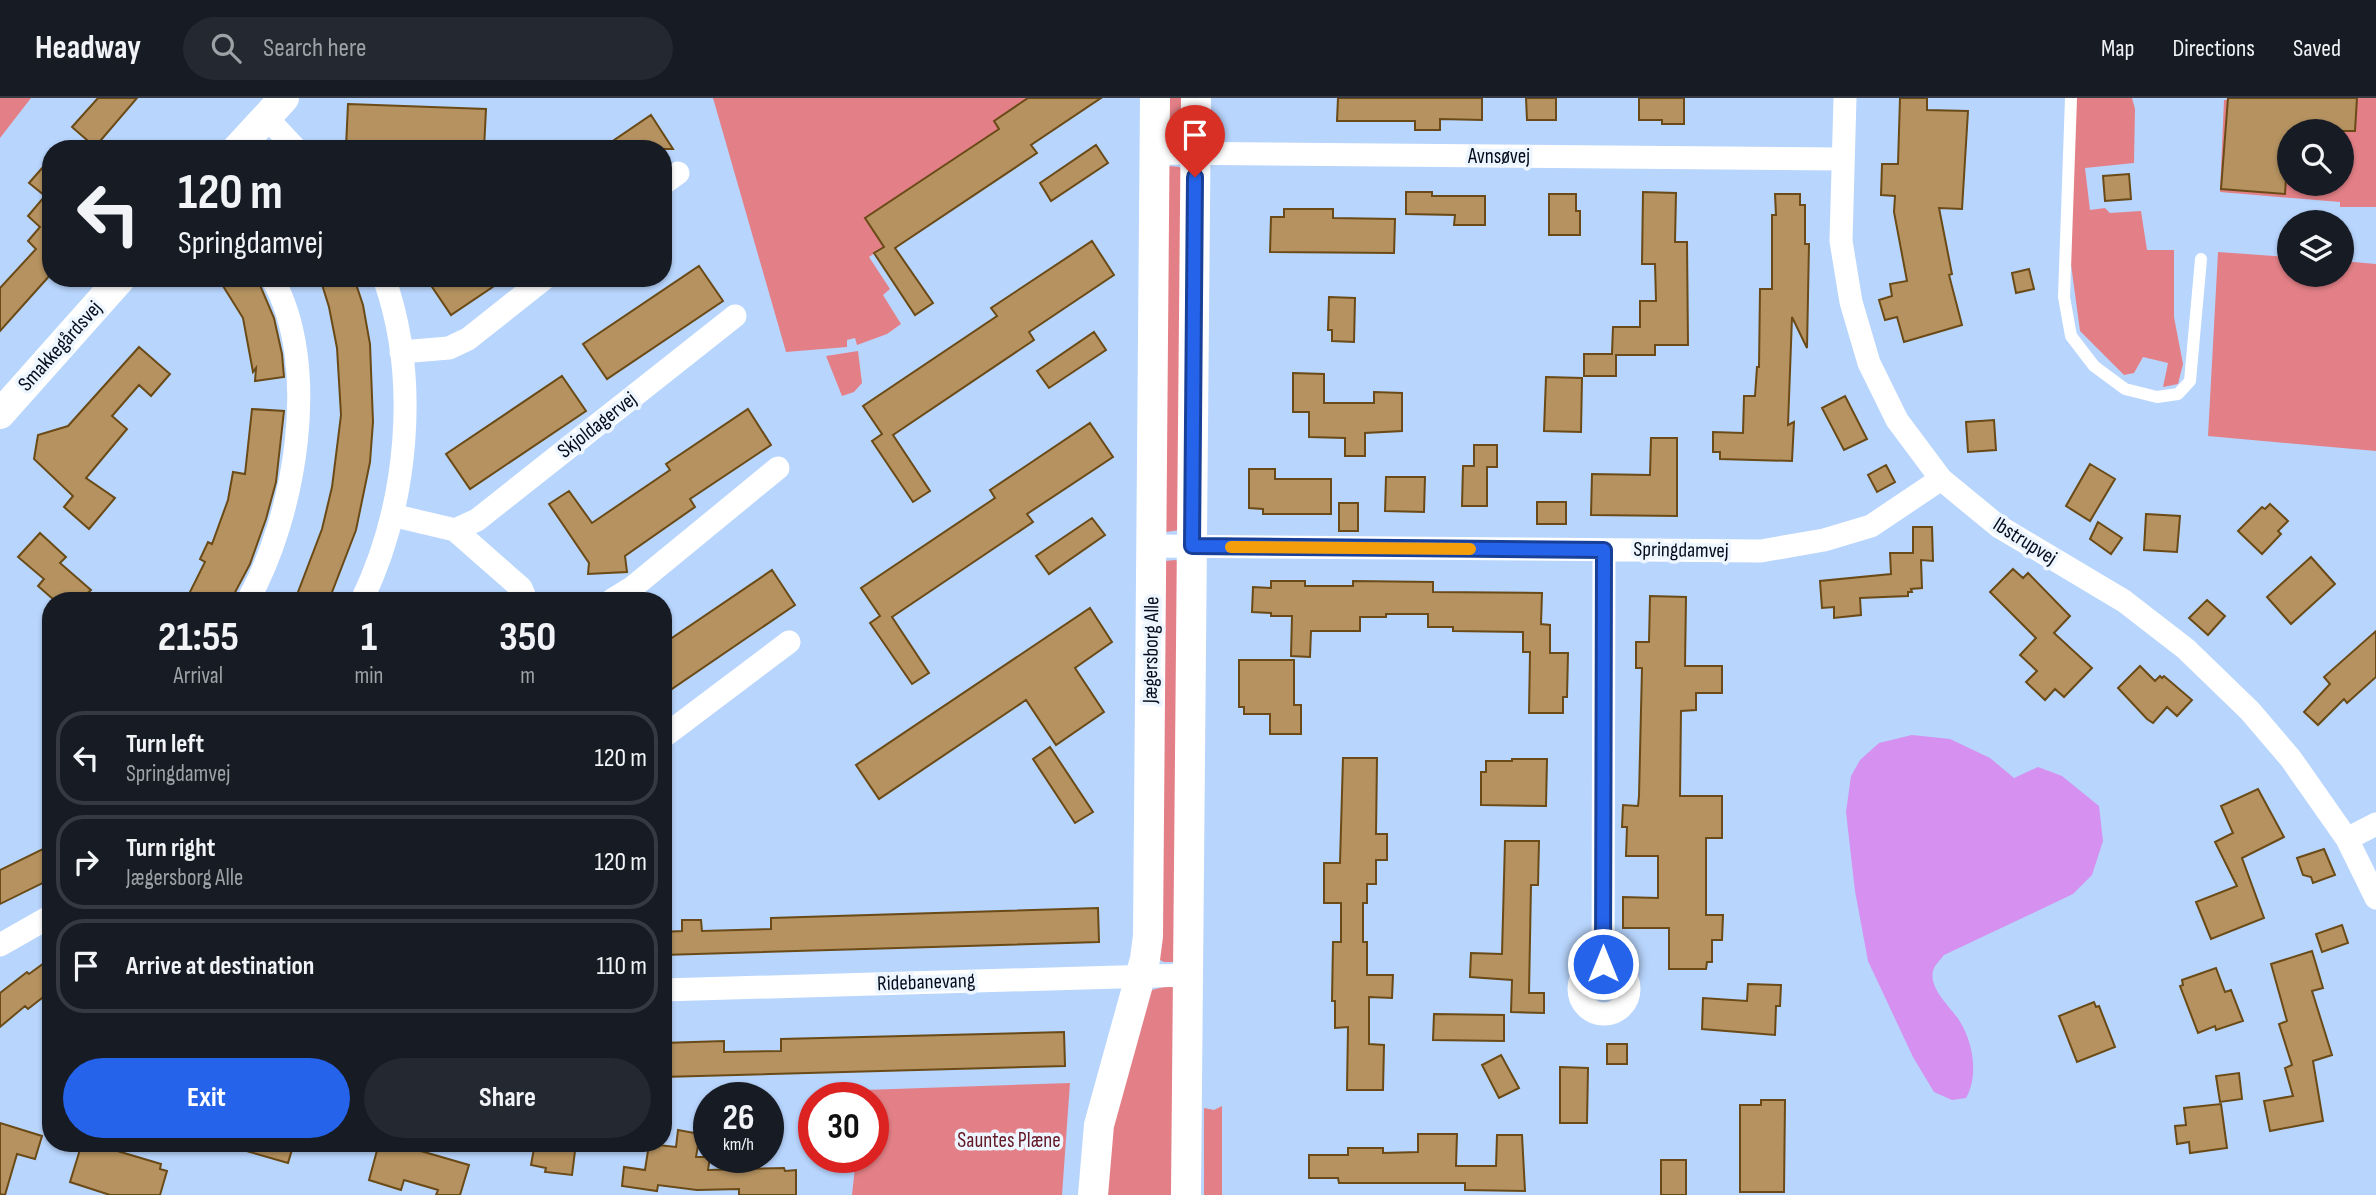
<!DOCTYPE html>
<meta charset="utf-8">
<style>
:root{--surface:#171b24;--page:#242831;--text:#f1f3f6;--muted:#9ea1a6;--line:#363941;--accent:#2563eb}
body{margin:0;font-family:"Sofia Sans Condensed",sans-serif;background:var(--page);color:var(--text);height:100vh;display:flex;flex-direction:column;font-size:26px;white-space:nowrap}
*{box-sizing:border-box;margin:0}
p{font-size:23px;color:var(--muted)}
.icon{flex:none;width:38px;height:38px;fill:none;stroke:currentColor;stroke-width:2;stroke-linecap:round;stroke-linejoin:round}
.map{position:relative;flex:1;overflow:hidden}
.drawer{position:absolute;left:42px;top:494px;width:630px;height:560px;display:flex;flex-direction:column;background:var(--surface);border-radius:28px;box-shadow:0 2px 5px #0004}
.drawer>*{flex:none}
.banner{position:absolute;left:42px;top:42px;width:630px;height:147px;border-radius:28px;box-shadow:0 2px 5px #0004;background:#171b24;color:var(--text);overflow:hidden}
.tools{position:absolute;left:2277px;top:21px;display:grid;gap:14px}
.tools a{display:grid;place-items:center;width:77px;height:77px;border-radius:50%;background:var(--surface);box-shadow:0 2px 5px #0004;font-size:35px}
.speed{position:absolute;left:693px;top:984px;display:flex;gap:14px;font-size:35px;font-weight:700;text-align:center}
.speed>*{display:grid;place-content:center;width:91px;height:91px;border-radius:50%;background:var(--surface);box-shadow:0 2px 5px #0004;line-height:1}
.speed small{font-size:18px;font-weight:400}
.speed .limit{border:10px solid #d22;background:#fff;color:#111}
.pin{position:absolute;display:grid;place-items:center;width:60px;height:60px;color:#fff;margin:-72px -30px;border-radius:50% 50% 50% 0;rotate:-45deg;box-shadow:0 0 7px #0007}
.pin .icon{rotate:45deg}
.me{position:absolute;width:77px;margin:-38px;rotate:0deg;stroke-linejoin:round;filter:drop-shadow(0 0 5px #0008)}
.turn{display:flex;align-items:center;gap:24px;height:147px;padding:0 21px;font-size:32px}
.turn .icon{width:91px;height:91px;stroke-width:2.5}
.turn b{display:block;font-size:49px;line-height:60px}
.eta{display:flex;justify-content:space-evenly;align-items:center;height:119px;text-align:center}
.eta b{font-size:42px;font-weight:700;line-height:49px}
.primary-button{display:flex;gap:14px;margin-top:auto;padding:14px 21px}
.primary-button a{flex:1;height:80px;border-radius:42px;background:var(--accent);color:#fff;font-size:28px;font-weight:700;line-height:80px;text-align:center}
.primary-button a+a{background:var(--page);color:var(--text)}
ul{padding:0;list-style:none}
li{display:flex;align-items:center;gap:21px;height:94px;margin:0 14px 10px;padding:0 7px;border:4px solid var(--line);border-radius:28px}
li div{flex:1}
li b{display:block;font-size:26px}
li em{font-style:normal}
header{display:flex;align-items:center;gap:42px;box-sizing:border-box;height:98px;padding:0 35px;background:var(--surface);border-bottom:2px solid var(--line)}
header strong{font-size:33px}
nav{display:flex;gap:38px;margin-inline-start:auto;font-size:24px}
.search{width:490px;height:63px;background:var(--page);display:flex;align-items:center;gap:18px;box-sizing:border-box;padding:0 24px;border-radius:38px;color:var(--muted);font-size:26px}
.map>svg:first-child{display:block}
</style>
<header>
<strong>Headway</strong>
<div class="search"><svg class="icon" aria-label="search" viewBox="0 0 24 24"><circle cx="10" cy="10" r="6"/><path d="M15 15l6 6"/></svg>Search here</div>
<nav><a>Map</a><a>Directions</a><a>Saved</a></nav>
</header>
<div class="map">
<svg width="2376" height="1097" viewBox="0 0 2376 1097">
<rect width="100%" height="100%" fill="#b8d5fd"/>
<path fill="#e38087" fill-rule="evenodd" d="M 0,0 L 31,0 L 0,40 Z
M 713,0 L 1028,0 L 994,23 L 999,31 L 866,120 L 884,149 L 869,159 L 890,191 L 883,197 L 901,226 L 887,236 L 857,247 L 855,240 L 847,242 L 847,249 L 786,254 Z
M 1162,0 L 1188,0 L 1185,38 L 1176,41 L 1167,38 Z
M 2075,0 L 2132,0 L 2135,11 L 2134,65 L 2085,70 L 2090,112 L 2105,110 L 2110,115 L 2141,113 L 2147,152 L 2174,152 L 2174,219 L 2183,266 L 2178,286 L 2163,289 L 2168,265 L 2143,259 L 2134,275 L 2124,277 L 2080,233 L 2070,159 Z
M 2248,0 L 2376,0 L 2376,109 L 2340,109 L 2340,104 L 2220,94 L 2224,2 ZM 2289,33 L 2342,33 L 2342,86 L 2289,86 Z
M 1170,68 L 1179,69 L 1184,72 L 1180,432 L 1166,434 L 1164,73 Z
M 2218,154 L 2289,159 L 2289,177 L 2342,177 L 2342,163 L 2376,166 L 2376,353 L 2208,338 Z
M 858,253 L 862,285 L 854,294 L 842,298 L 826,258 Z
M 1175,462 L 1180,464 L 1175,864 L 1164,864 L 1158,861 L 1165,463 Z
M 1167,888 L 1177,890 L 1180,1097 L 1101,1097 L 1102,1070 L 1144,899 L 1152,892 Z
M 1070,985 L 1062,1097 L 852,1097 L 856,1059 L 873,1059 L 873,999 L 863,999 L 864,992 Z
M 1222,1008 L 1222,1097 L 1204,1097 L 1204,1010 L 1214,1012 Z"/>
<path fill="#d590f0" d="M 1912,637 L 1950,641 L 1990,660 L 2014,680 L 2038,669 L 2062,678 L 2099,708 L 2103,743 L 2092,777 L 2073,796 L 1944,857 C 1941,861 1936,866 1934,870 C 1926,889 1951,909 1959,922 C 1973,944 1979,977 1966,1000 L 1952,1002 L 1934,994 L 1913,959 L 1868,863 L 1855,793 L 1846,714 L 1851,678 L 1860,662 L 1879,645 Z"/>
<path fill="#b59260" stroke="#6a4a16" stroke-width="2" d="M 98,0 L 137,0 L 95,49 L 72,29 Z
M 1028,0 L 1101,0 L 1031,47 L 1037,55 L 895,150 L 933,205 L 915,217 L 874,155 L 884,149 L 865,120 L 999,31 L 994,23 Z
M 1338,0 L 1482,0 L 1482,22 L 1440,21 L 1440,32 L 1415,32 L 1415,23 L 1337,23 Z
M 1526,0 L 1556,0 L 1556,22 L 1527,22 Z
M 1639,0 L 1684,0 L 1684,26 L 1662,26 L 1662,22 L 1639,22 Z
M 1900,0 L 1927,0 L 1927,12 L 1968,13 L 1962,111 L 1939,110 L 1952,176 L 1949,177 L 1962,227 L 1904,244 L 1897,219 L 1885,222 L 1879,202 L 1892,198 L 1890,186 L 1907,183 L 1894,114 L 1895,98 L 1881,97 L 1882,66 L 1898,66 Z
M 2228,0 L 2357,0 L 2355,33 L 2289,33 L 2285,96 L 2221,91 Z
M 348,6 L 486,11 L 484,51 L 346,49 Z
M 651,17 L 673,51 L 601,51 Z
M 1096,47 L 1108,65 L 1051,103 L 1040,85 Z
M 51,60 L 51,176 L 0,233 L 0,190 L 36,151 L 28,143 L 40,129 L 28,118 L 45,98 L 29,85 Z
M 2129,76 L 2131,101 L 2105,103 L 2103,78 Z
M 1406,94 L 1432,94 L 1432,98 L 1485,98 L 1485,127 L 1454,127 L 1455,117 L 1406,116 Z
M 1643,94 L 1676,95 L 1675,144 L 1687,144 L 1688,247 L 1655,247 L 1655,257 L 1616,257 L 1616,278 L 1584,278 L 1584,256 L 1612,256 L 1613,229 L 1640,229 L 1640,203 L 1656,203 L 1655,166 L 1642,166 Z
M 1549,96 L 1576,96 L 1576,113 L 1580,113 L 1580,137 L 1549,137 Z
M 1775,96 L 1800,96 L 1800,107 L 1805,107 L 1805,146 L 1809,146 L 1807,250 L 1792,219 L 1788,327 L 1794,324 L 1792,363 L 1720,361 L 1720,354 L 1713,354 L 1713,334 L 1743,335 L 1744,298 L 1755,298 L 1757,269 L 1759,269 L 1760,191 L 1772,191 L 1772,117 L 1776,117 Z
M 1284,111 L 1333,111 L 1333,120 L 1395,121 L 1394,155 L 1270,154 L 1271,119 L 1284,119 Z
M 1092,143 L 1114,177 L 1029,234 L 1034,242 L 893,337 L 930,393 L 913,404 L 872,343 L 882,336 L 863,308 L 997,218 L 991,210 Z
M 699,168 L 723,203 L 607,281 L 583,246 Z
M 2029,171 L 2034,191 L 2016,195 L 2012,175 Z
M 218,180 L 257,180 L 274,220 L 282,256 L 284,279 L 255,283 L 256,270 L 253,274 L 243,220 Z
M 320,180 L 354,180 L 363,207 L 370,246 L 373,324 L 370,364 L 356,432 L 329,502 L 295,502 L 322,431 L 332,389 L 341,317 L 337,250 L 329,209 Z
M 426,180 L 506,180 L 451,217 Z
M 1329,199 L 1355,200 L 1354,244 L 1332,243 L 1332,232 L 1328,232 Z
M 1094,234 L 1106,252 L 1049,290 L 1037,273 Z
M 139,249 L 170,276 L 151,298 L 139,287 L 112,318 L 127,331 L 86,380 L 115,400 L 89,431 L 64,409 L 73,398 L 34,361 L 38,337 L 68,328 Z
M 1293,275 L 1324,276 L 1324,305 L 1374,305 L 1374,294 L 1402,295 L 1402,333 L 1365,335 L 1365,358 L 1345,358 L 1345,340 L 1309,339 L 1309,314 L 1293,314 Z
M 562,278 L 586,313 L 470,391 L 446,356 Z
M 1546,279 L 1582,280 L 1581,334 L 1544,333 Z
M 1845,298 L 1867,341 L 1844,352 L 1822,310 Z
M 252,311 L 284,313 L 276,384 L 266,421 L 250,466 L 231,502 L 186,502 L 205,464 L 200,461 L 208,444 L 212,446 L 228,402 L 233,374 L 245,376 Z
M 748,311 L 771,347 L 690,401 L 695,409 L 625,458 L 627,474 L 588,476 L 589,465 L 549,406 L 569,393 L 592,425 L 670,372 L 666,366 Z
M 1994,322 L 1996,352 L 1968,354 L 1966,324 Z
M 1090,325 L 1113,359 L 1027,416 L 1033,424 L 892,519 L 929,575 L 912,586 L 870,525 L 880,518 L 861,490 L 995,400 L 990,392 Z
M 1651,340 L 1677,340 L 1677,418 L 1591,417 L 1592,376 L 1650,377 Z
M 1474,347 L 1497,347 L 1497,369 L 1487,369 L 1487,408 L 1462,408 L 1463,368 L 1474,368 Z
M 2090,366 L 2115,381 L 2090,423 L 2066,408 Z
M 1886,367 L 1895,384 L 1877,394 L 1868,377 Z
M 1249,371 L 1275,371 L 1275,381 L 1331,381 L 1331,416 L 1263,416 L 1263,411 L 1249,410 Z
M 1386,379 L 1425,379 L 1424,414 L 1385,413 Z
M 1537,404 L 1566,404 L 1566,426 L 1537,426 Z
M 1339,405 L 1358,405 L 1358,433 L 1339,433 Z
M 2270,406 L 2288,423 L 2278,433 L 2281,436 L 2262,456 L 2238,433 L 2262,409 L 2265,411 Z
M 2146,416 L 2180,418 L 2177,454 L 2144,452 Z
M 1092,420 L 1105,437 L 1049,476 L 1036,458 Z
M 2098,424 L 2122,440 L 2111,456 L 2090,441 Z
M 1913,429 L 1932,429 L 1933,463 L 1921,462 L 1922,490 L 1911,491 L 1912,494 L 1908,494 L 1908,498 L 1860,500 L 1861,517 L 1834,520 L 1834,509 L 1822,510 L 1820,483 L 1891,476 L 1890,455 L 1913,455 Z
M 40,435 L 66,459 L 60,465 L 91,492 L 80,502 L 54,502 L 38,488 L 44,481 L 18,459 Z
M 2311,459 L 2335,486 L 2291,526 L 2267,499 Z
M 2013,471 L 2023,480 L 2028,475 L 2070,518 L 2054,535 L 2092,570 L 2064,599 L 2055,591 L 2045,602 L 2026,584 L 2037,573 L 2020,557 L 2036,540 L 1990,494 Z
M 772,472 L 795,507 L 663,597 L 663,546 Z
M 1271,483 L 1305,483 L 1305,488 L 1353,488 L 1353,483 L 1433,484 L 1433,494 L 1542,495 L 1541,526 L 1550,527 L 1550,555 L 1568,555 L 1567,599 L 1563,599 L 1563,615 L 1529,615 L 1530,554 L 1523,554 L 1523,534 L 1453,533 L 1453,529 L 1428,529 L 1428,516 L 1386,516 L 1386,519 L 1360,519 L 1360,533 L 1311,533 L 1310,559 L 1291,558 L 1292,518 L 1271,518 L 1271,515 L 1252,514 L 1253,489 L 1271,490 Z
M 1650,498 L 1686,499 L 1685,568 L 1722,568 L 1722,595 L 1696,595 L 1696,612 L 1681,613 L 1680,698 L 1722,698 L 1722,740 L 1706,740 L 1706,817 L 1723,817 L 1722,842 L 1712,842 L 1712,864 L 1707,864 L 1706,871 L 1669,871 L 1669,830 L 1623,830 L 1623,799 L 1658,800 L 1658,758 L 1626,758 L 1627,729 L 1622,729 L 1623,707 L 1638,708 L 1639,698 L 1642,570 L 1636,570 L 1636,544 L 1649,544 Z
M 2207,502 L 2225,518 L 2208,537 L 2189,520 Z
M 1090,510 L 1112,544 L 1075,570 L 1104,614 L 1056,647 L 1026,602 L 879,701 L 856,667 Z
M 2376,533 L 2376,579 L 2347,605 L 2344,601 L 2318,627 L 2304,614 L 2330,586 L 2324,579 Z
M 1239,562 L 1294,562 L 1294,607 L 1301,607 L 1301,636 L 1270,636 L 1270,616 L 1244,616 L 1244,609 L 1239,609 Z
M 2140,568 L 2155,583 L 2160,578 L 2162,580 L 2164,578 L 2192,602 L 2177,618 L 2167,609 L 2153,625 L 2147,621 L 2118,590 Z
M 1050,649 L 1093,714 L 1075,725 L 1033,661 Z
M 1343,660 L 1377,660 L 1376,736 L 1387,736 L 1387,762 L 1376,762 L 1376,786 L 1367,786 L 1367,805 L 1363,805 L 1363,844 L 1367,844 L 1367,877 L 1393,877 L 1392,900 L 1369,899 L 1369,946 L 1384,947 L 1383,992 L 1347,992 L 1348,929 L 1335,930 L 1335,903 L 1332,903 L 1333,844 L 1341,844 L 1341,805 L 1324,805 L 1324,765 L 1340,765 Z
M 1512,661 L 1547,661 L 1546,708 L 1481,707 L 1481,674 L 1486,674 L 1486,663 L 1512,663 Z
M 2258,691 L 2284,739 L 2242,760 L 2264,820 L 2211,841 L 2196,804 L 2237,788 L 2215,744 L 2233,735 L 2221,708 Z
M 1505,743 L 1539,743 L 1538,787 L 1531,787 L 1529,895 L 1544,895 L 1544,915 L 1511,914 L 1512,882 L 1470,879 L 1471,855 L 1502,856 Z
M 51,747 L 51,781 L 0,806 L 0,772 Z
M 2324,751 L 2335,777 L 2313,785 L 2311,779 L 2303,777 L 2297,760 Z
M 1098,810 L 1099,844 L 663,857 L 663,834 L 682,833 L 682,822 L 701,822 L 702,833 L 771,831 L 771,820 Z
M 2342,827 L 2348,845 L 2322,854 L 2316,836 Z
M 2312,853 L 2323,890 L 2312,893 L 2332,957 L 2313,963 L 2323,1023 L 2270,1033 L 2264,1003 L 2293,998 L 2285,970 L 2292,967 L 2279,926 L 2287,923 L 2271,866 Z
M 51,860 L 51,893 L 28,911 L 25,908 L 0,929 L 0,895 L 27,874 L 29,876 Z
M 2216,870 L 2225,894 L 2231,892 L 2243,923 L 2216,932 L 2215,928 L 2198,935 L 2180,888 L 2183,887 L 2182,882 Z
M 1748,886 L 1781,887 L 1780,908 L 1776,908 L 1775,937 L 1702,931 L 1703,900 L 1747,903 Z
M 2094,904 L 2096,909 L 2099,908 L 2115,949 L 2077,964 L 2059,918 Z
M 1434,916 L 1504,917 L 1504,943 L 1433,942 Z
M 1064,934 L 1065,968 L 663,979 L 663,945 L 724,943 L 724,954 L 781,953 L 781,941 Z
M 1607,946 L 1627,946 L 1627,966 L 1607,966 Z
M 1501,957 L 1519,990 L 1499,1000 L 1482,967 Z
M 1560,969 L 1588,970 L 1587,1025 L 1560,1025 Z
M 2239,975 L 2242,1001 L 2220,1004 L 2216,978 Z
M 1761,1002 L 1785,1002 L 1784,1094 L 1740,1094 L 1740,1007 L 1761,1007 Z
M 2221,1006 L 2227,1050 L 2190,1055 L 2189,1044 L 2177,1046 L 2175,1028 L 2186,1027 L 2184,1010 Z
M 0,1025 L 42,1038 L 35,1061 L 17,1056 L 5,1097 L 0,1096 Z
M 678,1032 L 700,1036 L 696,1059 L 710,1059 L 708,1072 L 784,1070 L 785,1073 L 796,1072 L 796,1097 L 739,1097 L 739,1091 L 697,1092 L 658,1087 L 657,1093 L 622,1088 L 624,1069 L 645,1072 L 649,1046 L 676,1049 Z
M 1418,1036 L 1457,1036 L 1456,1068 L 1496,1068 L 1497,1037 L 1522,1037 L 1525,1093 L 1465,1092 L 1465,1085 L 1339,1085 L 1338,1080 L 1309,1080 L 1309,1057 L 1348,1057 L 1348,1050 L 1383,1050 L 1383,1055 L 1418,1054 Z
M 82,1045 L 116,1045 L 114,1052 L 161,1066 L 160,1071 L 167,1073 L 160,1097 L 110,1097 L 70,1084 Z
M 236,1045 L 294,1045 L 288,1065 L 236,1050 Z
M 379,1045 L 416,1045 L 414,1051 L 469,1067 L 460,1097 L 436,1097 L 438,1092 L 404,1082 L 401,1092 L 369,1082 Z
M 535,1045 L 576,1045 L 572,1077 L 545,1074 L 546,1070 L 531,1067 Z
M 1661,1062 L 1686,1062 L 1686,1097 L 1661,1097 Z"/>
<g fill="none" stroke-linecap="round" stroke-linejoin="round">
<path stroke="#fff" stroke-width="12" d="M 2071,0 L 2064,199 L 2071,238 L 2094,268 L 2125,291 L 2157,299 L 2178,296 L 2190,283 L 2201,161"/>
<path stroke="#fff" stroke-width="23" d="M 1845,0 L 1841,143 L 1851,204 L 1869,265 L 1897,322 L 1941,381 L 1998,428 L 2124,503 L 2186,551 L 2250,613 L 2291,661 L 2347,741 L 2376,800
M 266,19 L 296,51
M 1155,55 L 1843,61
M 663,86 L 678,75
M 401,254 L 449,250 L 468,241 L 545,180
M 392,417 L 455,432 L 477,422 L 735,218
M 455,432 L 521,490 L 526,502
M 1152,448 L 1761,453 L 1824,442 L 1871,428 L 1941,381
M 248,502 C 295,419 322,267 272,180
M 362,502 C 408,406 420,281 384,180
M 612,502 L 633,489 L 778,370
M 663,639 L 789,544
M 2347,741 L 2376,726
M 0,847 L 51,818
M 1603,866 L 1604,452
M1579 891a25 25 0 1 1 50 0a25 25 0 1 1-50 0Z
M 663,892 L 1188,877"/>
<path stroke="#fff" stroke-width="30" d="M 237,51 L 284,0
M 0,316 L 121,180
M 1093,1097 L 1099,1027 L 1145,861 L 1148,838 L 1155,0
M 1186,1097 L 1196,0"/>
</g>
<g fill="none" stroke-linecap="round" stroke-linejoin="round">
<defs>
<path id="route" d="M 1195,79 L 1192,448 L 1604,452 L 1603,866"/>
</defs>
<use href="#route" stroke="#184099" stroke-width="18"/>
<use href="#route" stroke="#2563eb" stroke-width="12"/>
<path stroke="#f59e0b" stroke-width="12" d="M 1231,449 L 1470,451"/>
</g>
<g text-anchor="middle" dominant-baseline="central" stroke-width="7" stroke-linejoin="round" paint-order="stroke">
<g font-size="21" fill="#030d1e" stroke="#edf5ff">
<text x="1499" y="58">Avnsøvej</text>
<text transform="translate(60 248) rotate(-48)">Smakkegårdsvej</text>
<text transform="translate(597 327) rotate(-38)">Skjoldagervej</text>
<text transform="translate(2025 443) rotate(32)">Ibstrupvej</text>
<text transform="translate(1681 452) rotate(1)">Springdamvej</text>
<text transform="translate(1151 552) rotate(-89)">Jægersborg Alle</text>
<text transform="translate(926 884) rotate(-2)">Ridebanevang</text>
</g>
<g font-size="21" fill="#641724" stroke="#edf5ff">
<text x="1009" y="1042">Sauntes Plæne</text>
</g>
</g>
</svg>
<div class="tools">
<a><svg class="icon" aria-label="search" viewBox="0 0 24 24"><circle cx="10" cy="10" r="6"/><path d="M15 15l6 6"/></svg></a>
<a><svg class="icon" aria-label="layers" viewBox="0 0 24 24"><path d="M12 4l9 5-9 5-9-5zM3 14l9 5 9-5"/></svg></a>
</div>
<div class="speed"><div>26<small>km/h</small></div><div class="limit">30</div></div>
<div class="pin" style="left:1195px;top:79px;background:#d93025"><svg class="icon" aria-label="arrive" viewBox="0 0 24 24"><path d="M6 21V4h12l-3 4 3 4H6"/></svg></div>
<svg class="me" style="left:1603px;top:866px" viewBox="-20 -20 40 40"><circle r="17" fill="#2563eb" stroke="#fff" stroke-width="3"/><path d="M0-11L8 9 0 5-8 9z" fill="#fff"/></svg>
<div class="banner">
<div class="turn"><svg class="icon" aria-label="left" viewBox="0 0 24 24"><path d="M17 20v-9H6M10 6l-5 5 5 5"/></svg><div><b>120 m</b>Springdamvej</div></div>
</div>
<section class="drawer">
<div class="eta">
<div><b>21:55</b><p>Arrival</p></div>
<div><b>1</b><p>min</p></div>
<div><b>350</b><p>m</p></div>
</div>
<ul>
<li><svg class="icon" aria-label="left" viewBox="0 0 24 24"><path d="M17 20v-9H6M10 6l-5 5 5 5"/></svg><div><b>Turn left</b><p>Springdamvej</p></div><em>120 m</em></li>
<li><svg class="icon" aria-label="right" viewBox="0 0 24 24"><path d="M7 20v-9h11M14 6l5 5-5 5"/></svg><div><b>Turn right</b><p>Jægersborg Alle</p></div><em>120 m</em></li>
<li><svg class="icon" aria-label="arrive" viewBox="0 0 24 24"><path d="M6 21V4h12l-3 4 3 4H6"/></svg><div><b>Arrive at destination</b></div><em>110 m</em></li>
</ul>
<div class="primary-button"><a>Exit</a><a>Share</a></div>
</section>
</div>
